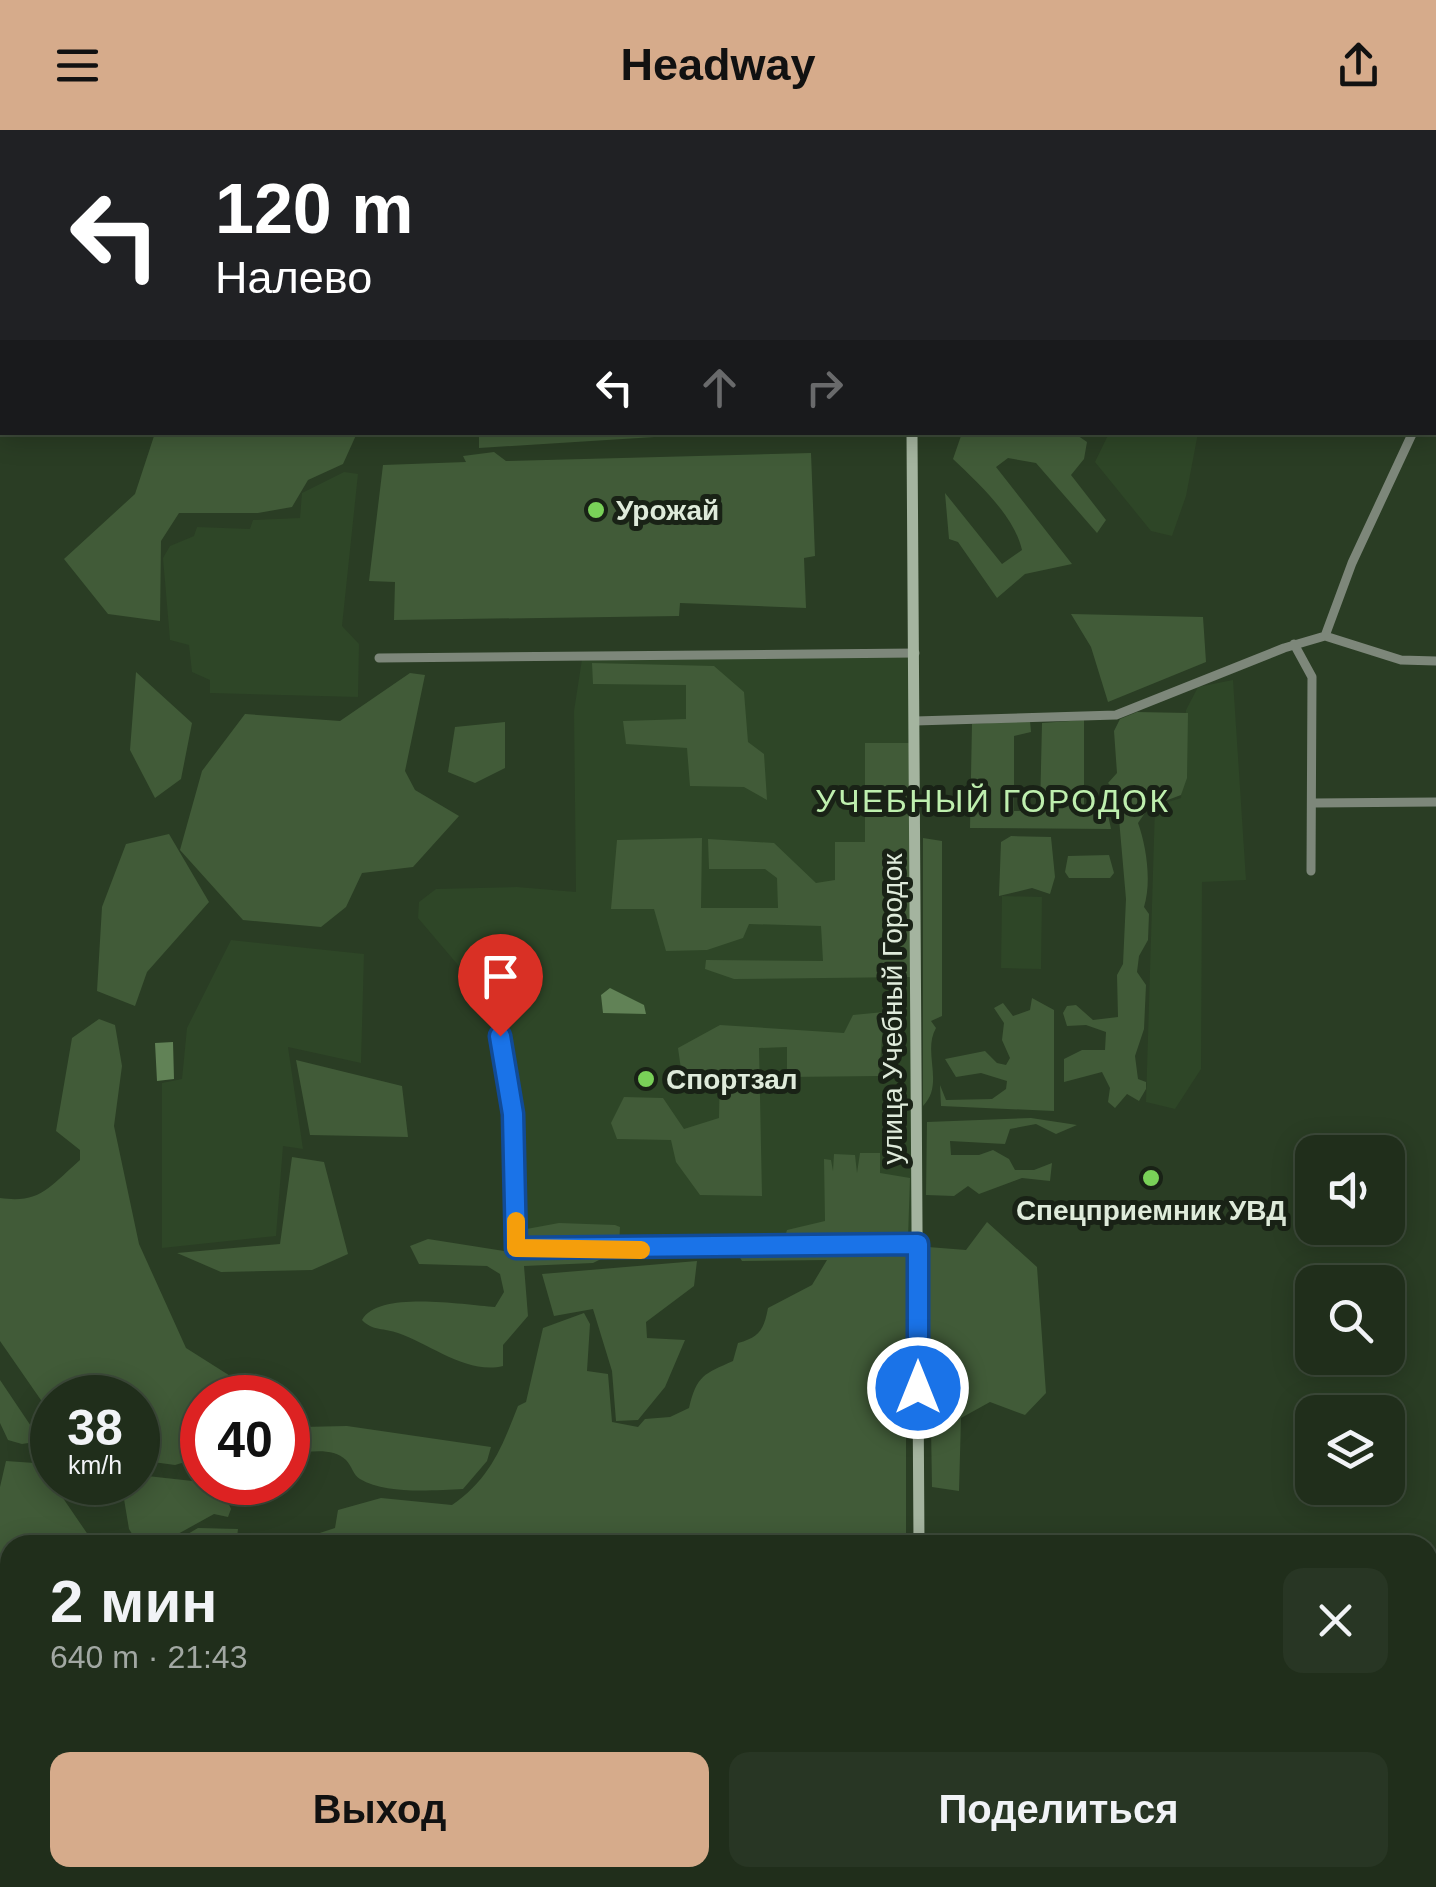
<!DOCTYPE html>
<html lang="ru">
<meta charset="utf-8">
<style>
:root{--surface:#202e1b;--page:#283624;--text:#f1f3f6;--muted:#a2a8a3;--line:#3d4a3a;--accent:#d6ab8b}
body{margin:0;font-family:Arial,sans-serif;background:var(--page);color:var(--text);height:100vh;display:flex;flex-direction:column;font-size:38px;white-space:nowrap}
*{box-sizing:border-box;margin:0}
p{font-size:32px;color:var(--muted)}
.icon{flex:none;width:55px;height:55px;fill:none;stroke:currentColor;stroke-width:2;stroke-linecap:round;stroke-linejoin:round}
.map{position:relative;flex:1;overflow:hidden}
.sheet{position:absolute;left:0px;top:1405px;width:1438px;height:352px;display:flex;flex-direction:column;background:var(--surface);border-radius:30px 30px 0 0;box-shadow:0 5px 25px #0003,0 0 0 2px var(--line)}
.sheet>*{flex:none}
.top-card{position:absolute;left:0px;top:0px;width:1438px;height:305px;box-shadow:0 5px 25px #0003,0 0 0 2px var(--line);background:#202124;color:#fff;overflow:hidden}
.tools{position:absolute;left:1295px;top:1005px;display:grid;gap:20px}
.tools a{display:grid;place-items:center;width:110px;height:110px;border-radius:20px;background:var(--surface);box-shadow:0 5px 25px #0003,0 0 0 2px var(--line);font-size:50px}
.speed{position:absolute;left:30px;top:1245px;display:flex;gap:20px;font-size:50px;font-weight:700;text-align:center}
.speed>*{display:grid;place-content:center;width:130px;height:130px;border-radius:50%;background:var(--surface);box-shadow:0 5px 25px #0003,0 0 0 2px var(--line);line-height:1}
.speed small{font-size:25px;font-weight:400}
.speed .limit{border:15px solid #d22;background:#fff;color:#111}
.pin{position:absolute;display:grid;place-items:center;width:85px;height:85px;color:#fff;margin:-102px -42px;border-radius:50% 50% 50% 0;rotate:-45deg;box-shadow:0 0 10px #0007}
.pin .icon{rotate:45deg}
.me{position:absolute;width:110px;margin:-55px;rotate:0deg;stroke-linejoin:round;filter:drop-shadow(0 0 8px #0008)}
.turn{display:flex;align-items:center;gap:35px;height:210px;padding:0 50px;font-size:45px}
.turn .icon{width:130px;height:130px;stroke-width:2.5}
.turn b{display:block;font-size:70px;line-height:85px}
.lanes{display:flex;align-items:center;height:95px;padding:0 50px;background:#0003;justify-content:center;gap:50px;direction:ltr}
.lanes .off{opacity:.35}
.round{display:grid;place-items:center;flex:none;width:105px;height:105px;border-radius:20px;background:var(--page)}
.summary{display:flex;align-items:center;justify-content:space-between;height:170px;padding:0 50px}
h1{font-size:60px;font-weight:800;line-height:75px}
.button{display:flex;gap:20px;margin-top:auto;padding:20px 50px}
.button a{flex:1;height:115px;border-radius:20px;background:var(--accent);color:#111;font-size:40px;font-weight:800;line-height:115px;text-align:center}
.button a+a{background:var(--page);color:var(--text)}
header{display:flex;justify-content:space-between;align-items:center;height:130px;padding:0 50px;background:var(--accent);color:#111;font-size:45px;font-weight:800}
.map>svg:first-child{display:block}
</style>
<header><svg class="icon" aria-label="menu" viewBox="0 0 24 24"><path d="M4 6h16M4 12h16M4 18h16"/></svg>Headway<svg class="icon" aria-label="share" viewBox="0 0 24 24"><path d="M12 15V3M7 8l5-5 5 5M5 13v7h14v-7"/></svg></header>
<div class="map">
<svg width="1436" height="1757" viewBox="0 0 1436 1757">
<rect width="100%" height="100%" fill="#2a3d24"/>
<path fill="#2e4627" d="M 1109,303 L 1198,303 L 1186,366 L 1172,406 L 1151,401 L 1095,332 Z
M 344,342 L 358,344 L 342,496 L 359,514 L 358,567 L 210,563 L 210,550 L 192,542 L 189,515 L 170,510 L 163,428 L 170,416 L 194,406 L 197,397 L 250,399 L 253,390 L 300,388 L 302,363 Z
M 913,524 L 917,1113 L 518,1117 L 511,943 L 486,868 L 418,788 L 419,772 L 436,759 L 517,757 L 576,762 L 574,581 L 582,529 Z
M 1233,550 L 1246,750 L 1202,752 L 1201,939 L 1175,979 L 1146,972 L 1155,676 L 1181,668 L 1186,580 L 1198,557 Z
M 1002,766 L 1042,767 L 1041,839 L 1001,838 Z
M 231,810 L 364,824 L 361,933 L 288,917 L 303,1019 L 283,1016 L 276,1106 L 162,1118 L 162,953 L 182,949 L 187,898 Z"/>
<path fill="#415b38" d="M 479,302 L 718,302 L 718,303 L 479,318 Z
M 155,303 L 155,302 L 357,303 L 343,334 L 308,350 L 292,377 L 258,383 L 179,383 L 161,411 L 160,491 L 108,484 L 64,429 L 135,364 Z
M 962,303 L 1074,303 L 1087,312 L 1084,329 L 1071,345 L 1106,390 L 1097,403 L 1036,333 L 1008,328 L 996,337 L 1072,434 L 1025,444 L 997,468 L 958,412 L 949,409 L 945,363 L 1002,434 L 1022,420 C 1014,385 978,353 953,329 Z
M 494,322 L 506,331 L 811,323 L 815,426 L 804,428 L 806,478 L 680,473 L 679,486 L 394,490 L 395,452 L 369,451 L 383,335 L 466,332 L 463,326 Z
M 1071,484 L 1203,487 L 1206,532 L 1108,572 L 1091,517 Z
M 592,533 L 714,536 L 744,562 L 748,612 L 764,624 L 767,670 L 744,657 L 690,656 L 687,618 L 626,614 L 623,591 L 686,589 L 686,555 L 593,554 Z
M 136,542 L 192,593 L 181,649 L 155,668 L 130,620 Z
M 410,543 L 425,545 L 405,641 L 415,660 L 459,686 L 413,737 L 362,743 L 346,777 L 321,797 L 243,790 L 180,720 L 202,641 L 245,584 L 340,591 Z
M 1137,582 L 1188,583 L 1187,648 L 1181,665 L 1149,677 L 1138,693 C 1146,715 1152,751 1144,777 L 1149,784 L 1148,810 L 1139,826 L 1137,842 L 1146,855 L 1144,899 L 1135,926 L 1138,949 L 1146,952 L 1146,959 L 1139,971 L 1127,964 L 1115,978 L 1108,972 L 1110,958 L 1102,942 L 1064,952 L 1064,929 L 1082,920 L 1105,920 L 1106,902 L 1086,895 L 1067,896 L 1063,883 L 1067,876 L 1076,875 L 1093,890 L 1118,887 L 1117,845 L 1123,834 L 1126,769 L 1119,689 L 1113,683 L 1114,659 L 1108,653 L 1117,643 L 1114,601 L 1120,589 Z
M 1084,590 L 1084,677 L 1107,680 L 1111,699 L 970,698 L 972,594 L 1030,591 L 1031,602 L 1014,606 L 1014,681 L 1040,681 L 1042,593 Z
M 505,592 L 505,638 L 475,653 L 448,642 L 455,597 Z
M 865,613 L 909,613 L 910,847 L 734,849 L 705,839 L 706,830 L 823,831 L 821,796 L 749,794 L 743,808 L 707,820 L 666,821 L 654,779 L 611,779 L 617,710 L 702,708 L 701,778 L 778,778 L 777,748 L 765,739 L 709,739 L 708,709 L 774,713 L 816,753 L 835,750 L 835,712 L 865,712 Z
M 169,704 L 209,772 L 147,842 L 135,876 L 97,861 L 102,777 L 126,714 Z
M 1011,706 L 1051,707 L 1055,747 L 1050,764 L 1032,758 L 999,766 L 1001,712 Z
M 923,708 L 942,711 L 942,886 L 931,891 L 936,898 C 922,922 945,954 923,976 Z
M 1109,725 L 1114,743 L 1110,748 L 1069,748 L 1065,742 L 1068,726 Z
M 1032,868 L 1054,880 L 1054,981 L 941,976 L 940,955 L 946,970 L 992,969 L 1006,959 L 1007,951 L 981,943 L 956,947 L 945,929 L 985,921 L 997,933 L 1006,935 L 1010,928 L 1002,910 L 1004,893 L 994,878 L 1003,873 L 1013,886 L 1030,880 Z
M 884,882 L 879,946 L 787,947 L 787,917 L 759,918 L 762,1066 L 700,1065 L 676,1032 L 671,1010 L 617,1009 L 611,993 L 624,967 L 663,968 L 684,999 L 719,988 L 720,941 L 681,939 L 678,918 L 720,895 L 844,903 L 853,885 Z
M 99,889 L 115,895 L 122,936 L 114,996 L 139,1114 L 186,1218 L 235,1249 L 238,1267 L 202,1268 L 202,1327 L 175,1335 L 138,1330 L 138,1268 L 52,1268 L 52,1286 L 0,1211 L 0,1068 C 41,1074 50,1056 80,1030 L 80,1020 L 56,1001 L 72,908 Z
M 296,930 L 402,956 L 408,1007 L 310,1005 Z
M 1031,988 L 1077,995 L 1056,1004 L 1036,994 L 1010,999 L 1005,1014 L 950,1011 L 951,1025 L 979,1025 L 993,1020 L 1009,1029 L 1015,1040 L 1034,1040 L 1052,1033 L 1050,1051 L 1022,1048 L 979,1064 L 968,1056 L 954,1066 L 926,1065 L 927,992 Z
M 860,1023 L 880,1023 L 880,1043 L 910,1048 L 908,1108 L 894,1112 L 784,1110 L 787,1100 L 825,1091 L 824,1029 L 831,1030 L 833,1041 L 834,1024 L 855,1025 L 857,1043 Z
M 292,1027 L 324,1032 L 348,1124 L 312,1140 L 221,1142 L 177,1123 L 280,1114 Z
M 987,1092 L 1037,1137 L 1046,1263 L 1025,1285 L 990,1272 L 961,1288 L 959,1361 L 932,1357 L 928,1117 L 966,1120 Z
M 559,1093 L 615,1095 L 620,1097 L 619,1115 L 519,1113 L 521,1100 Z
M 428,1109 L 504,1121 L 601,1123 L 605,1127 L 593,1133 L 524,1136 L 528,1186 L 503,1215 L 503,1236 C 468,1245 430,1214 398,1203 C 385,1198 372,1201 362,1190 C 378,1160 464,1175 495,1177 L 504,1162 L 500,1144 L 487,1136 L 419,1134 L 410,1116 Z
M 829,1118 L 895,1120 L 906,1126 L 906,1415 L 283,1415 L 335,1398 L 338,1380 L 381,1368 L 452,1375 C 490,1349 502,1317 518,1276 L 526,1272 L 543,1198 L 584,1183 L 590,1194 L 587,1241 L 608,1244 L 612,1292 L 638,1297 L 645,1289 L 670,1287 L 689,1278 C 697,1245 704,1244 733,1231 L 738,1213 C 760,1207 764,1199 768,1178 L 812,1155 L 827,1130 L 742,1131 L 739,1126 L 743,1121 Z
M 697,1131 L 694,1156 L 646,1192 L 647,1208 L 685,1210 L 665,1257 L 638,1290 L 616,1291 L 612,1241 L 593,1179 L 554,1186 L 542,1144 Z
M 0,1250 L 41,1311 L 22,1314 L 8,1310 L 0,1293 Z
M 347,1296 L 491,1317 L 487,1331 L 463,1359 C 434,1360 387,1365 360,1349 C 353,1345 352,1336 346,1330 C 333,1317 310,1322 293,1323 L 288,1316 L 302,1297 Z
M 6,1331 L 49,1334 L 52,1352 L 95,1415 L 10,1415 L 10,1497 L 0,1501 L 0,1357 Z
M 138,1345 L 220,1354 L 231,1379 L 228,1387 L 214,1384 L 158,1415 L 139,1415 L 129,1399 L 124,1369 L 111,1366 L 95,1353 L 138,1352 Z
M 198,1398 L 238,1399 L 236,1415 L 169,1415 Z
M 10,1504 L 10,1669 L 0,1678 L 0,1513 Z
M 679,1748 L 905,1748 L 905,1757 L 678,1757 Z
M 931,1748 L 1026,1748 C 994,1756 963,1757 931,1755 Z"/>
<path fill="#618256" d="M 610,858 L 644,875 L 646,884 L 603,883 L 601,865 Z
M 173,912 L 174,949 L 157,951 L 155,913 Z"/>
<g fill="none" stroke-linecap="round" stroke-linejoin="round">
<path stroke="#618256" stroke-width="2.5" d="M 253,2 L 253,0"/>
<path stroke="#7d877a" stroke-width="9" d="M 1435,259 L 1436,257
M 1325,506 L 1352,433 L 1413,302
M 1294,514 L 1312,547 L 1311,741
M 379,528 L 915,523
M 915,591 L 1116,585 L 1284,518 L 1325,506 L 1401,530 L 1436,531
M 1314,673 L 1436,672
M 474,854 C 527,928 516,1033 517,1118 L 918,1114"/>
<path stroke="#a4b49f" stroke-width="11" d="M 909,0 L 909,2
M 912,302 L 919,1415
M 1428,1694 L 1436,1693
M 917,1757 L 917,1748
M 1224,1757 L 1254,1748"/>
</g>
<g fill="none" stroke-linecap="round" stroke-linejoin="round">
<defs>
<path id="route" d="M 500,906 L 513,984 L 516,1118 L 918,1114 L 918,1258"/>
</defs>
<use href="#route" stroke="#114b97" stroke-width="25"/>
<use href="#route" stroke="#1a73e8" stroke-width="18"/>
<path stroke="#f59e0b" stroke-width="18" d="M 516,1091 L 516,1118 L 641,1120"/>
</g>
<g fill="#79d158" stroke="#192216" stroke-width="4">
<circle cx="596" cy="380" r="10"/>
<circle cx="646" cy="949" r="10"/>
<circle cx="1151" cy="1048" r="10"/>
</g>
<g text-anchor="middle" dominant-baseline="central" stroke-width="10" stroke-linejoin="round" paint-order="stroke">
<g font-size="28" font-weight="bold" fill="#dfebdb" stroke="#192216" text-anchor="start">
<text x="616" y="380">Урожай</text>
<text x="666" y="949">Спортзал</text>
<text x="1151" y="1080" text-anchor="middle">Спецприемник УВД</text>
</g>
<g font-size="28" fill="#dfebdb" stroke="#192216">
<text transform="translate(892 879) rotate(-90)">улица Учебный Городок</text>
</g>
<g font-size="32" letter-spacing="2.5" fill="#beefae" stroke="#192216">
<text x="993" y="671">УЧЕБНЫЙ ГОРОДОК</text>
</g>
</g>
</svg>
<div class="tools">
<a><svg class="icon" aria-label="sound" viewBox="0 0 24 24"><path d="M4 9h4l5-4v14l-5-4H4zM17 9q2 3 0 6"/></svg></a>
<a><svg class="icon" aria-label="search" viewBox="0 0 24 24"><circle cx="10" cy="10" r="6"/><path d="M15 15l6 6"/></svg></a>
<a><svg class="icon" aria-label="layers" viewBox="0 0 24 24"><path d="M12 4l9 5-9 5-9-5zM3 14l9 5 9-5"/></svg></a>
</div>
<div class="speed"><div>38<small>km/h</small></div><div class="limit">40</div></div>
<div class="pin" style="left:500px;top:906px;background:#d93025"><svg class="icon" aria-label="arrive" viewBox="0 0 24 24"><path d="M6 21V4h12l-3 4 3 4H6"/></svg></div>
<svg class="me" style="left:918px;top:1258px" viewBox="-20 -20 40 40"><circle r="17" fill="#1a73e8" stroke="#fff" stroke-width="3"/><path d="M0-11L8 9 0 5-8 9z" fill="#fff"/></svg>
<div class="top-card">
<div class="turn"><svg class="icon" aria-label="left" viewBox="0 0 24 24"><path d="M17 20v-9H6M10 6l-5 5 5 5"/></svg><div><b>120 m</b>Налево</div></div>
<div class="lanes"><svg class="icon" aria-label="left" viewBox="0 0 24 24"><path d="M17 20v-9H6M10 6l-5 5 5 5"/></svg><svg class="icon off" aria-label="ahead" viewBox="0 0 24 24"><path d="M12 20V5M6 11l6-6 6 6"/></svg><svg class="icon off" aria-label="right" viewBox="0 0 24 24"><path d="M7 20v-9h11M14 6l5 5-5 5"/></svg></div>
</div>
<section class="sheet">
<div class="summary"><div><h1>2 мин</h1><p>640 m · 21:43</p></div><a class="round"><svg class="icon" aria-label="close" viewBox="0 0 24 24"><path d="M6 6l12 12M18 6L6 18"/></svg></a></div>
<div class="button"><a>Выход</a><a>Поделиться</a></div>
</section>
</div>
